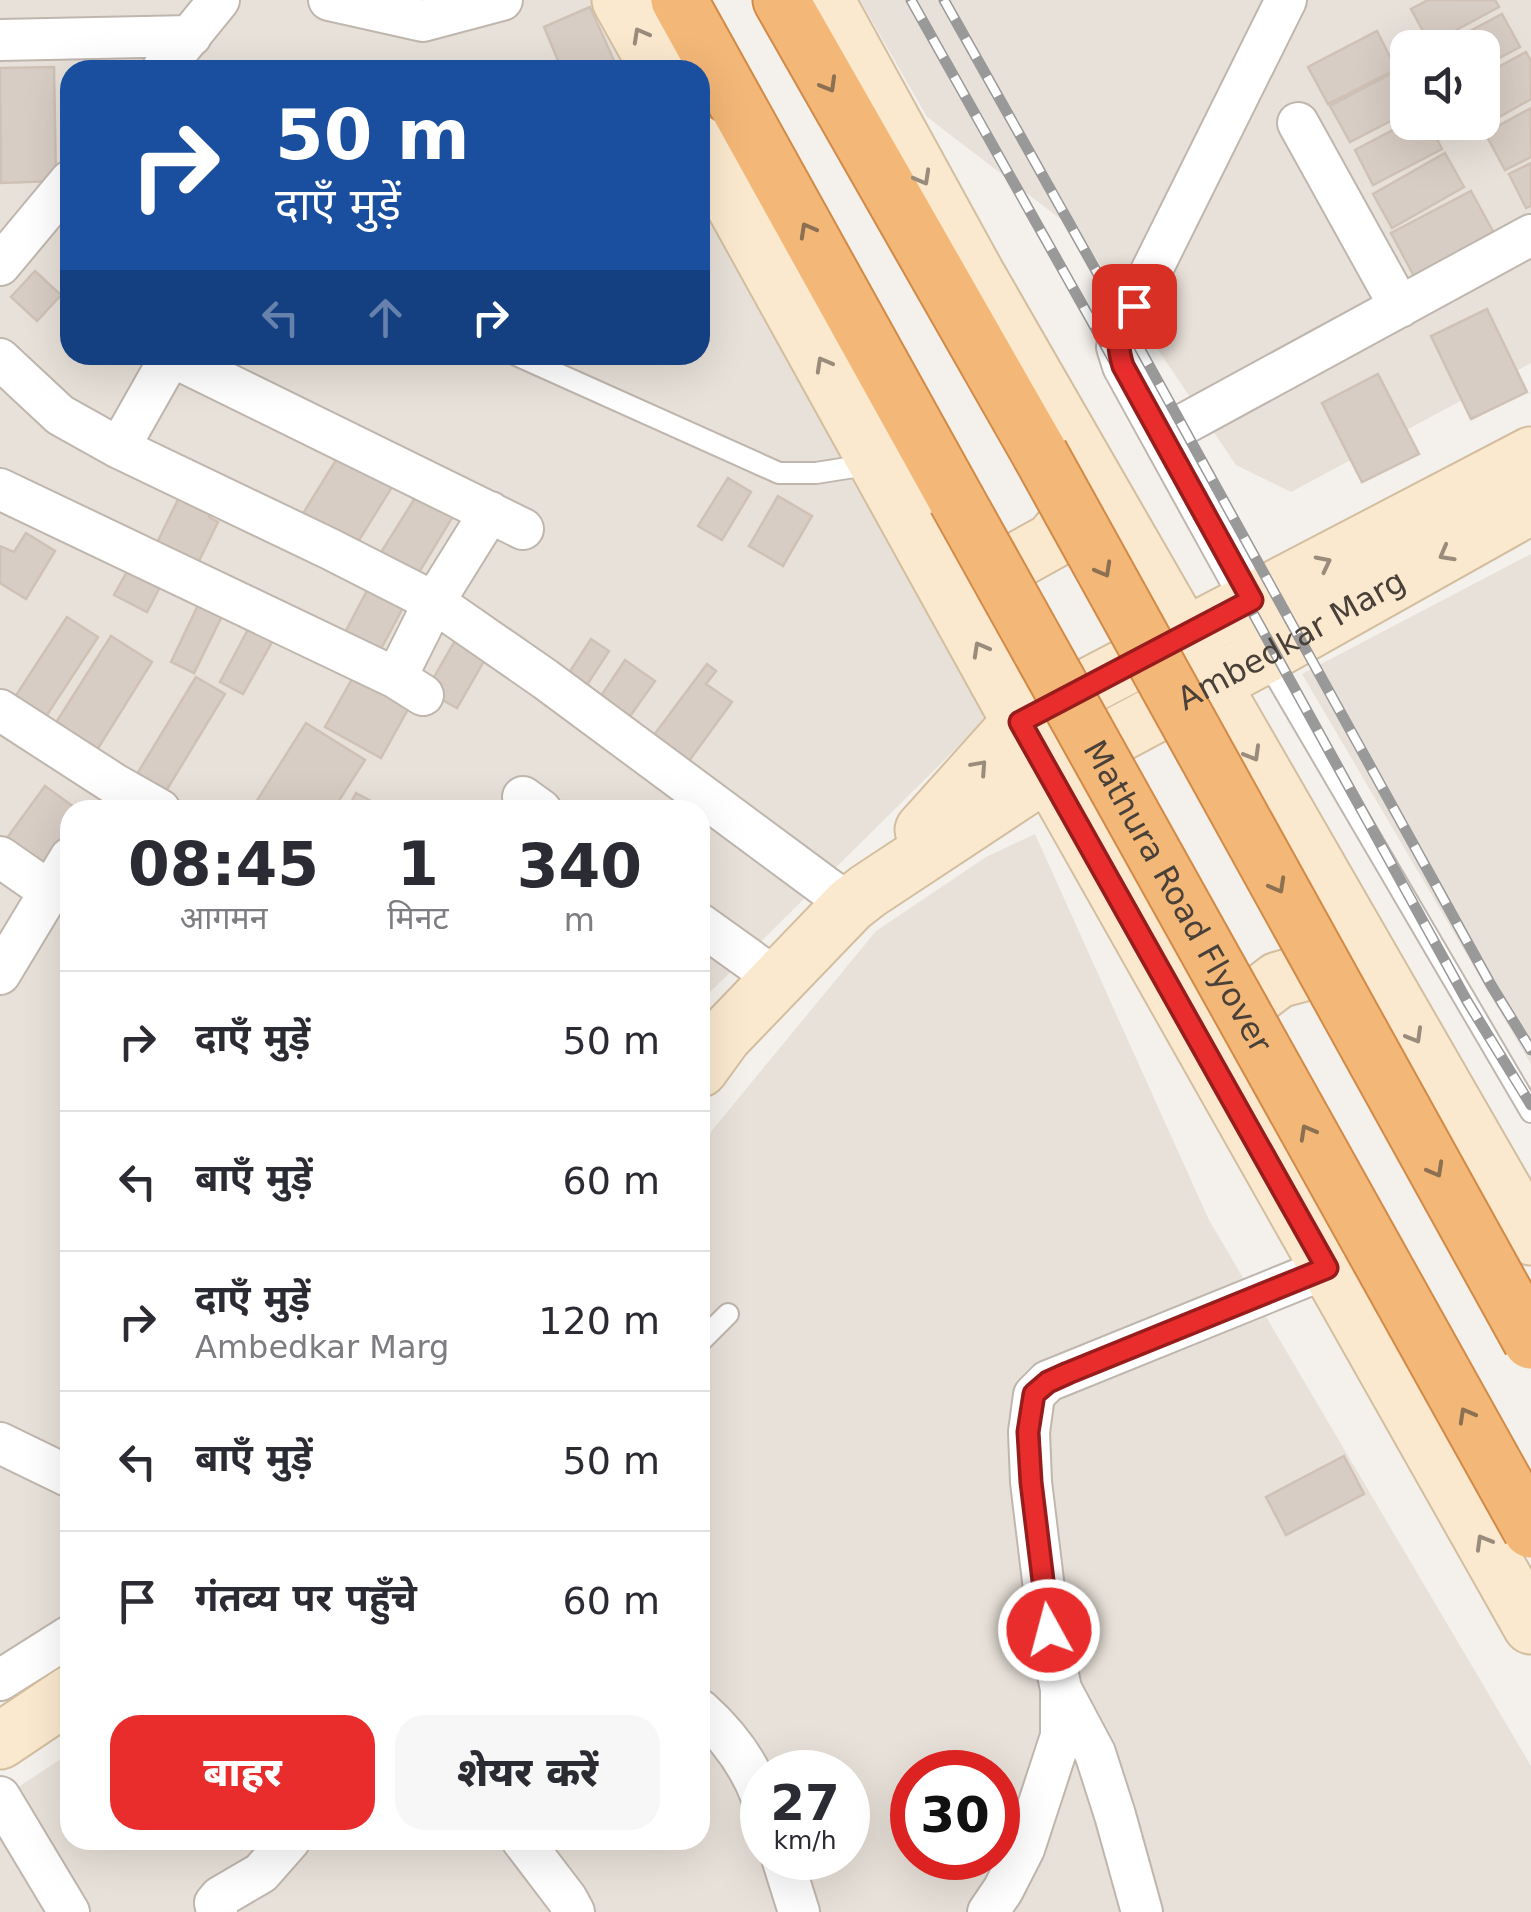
<!DOCTYPE html>
<html lang="hi">
<meta charset="utf-8">
<style>
:root{--surface:#fff;--page:#f7f7f7;--text:#2b2b33;--muted:#7c7c81;--line:#e1e1e2;--accent:#e92d2d}
body{margin:0;font-family:"DejaVu Sans","Noto Sans Devanagari",sans-serif;background:var(--page);color:var(--text);height:100vh;display:flex;flex-direction:column;font-size:38px;white-space:nowrap}
*{box-sizing:border-box;margin:0}
p{font-size:32px;color:var(--muted)}
.icon{flex:none;width:55px;height:55px;fill:none;stroke:currentColor;stroke-width:2;stroke-linecap:round;stroke-linejoin:round}
.map{position:relative;flex:1;overflow:hidden}
.panel{position:absolute;left:60px;top:800px;width:650px;height:1050px;display:flex;flex-direction:column;background:var(--surface);border-radius:30px;box-shadow:0 10px 40px #0002}
.panel>*{flex:none}
.hud{position:absolute;left:60px;top:60px;width:650px;height:305px;border-radius:30px;box-shadow:0 10px 40px #0002;background:#1a4fa0;color:#fff;overflow:hidden}
.controls{position:absolute;left:1390px;top:30px;display:grid;gap:20px}
.controls a{display:grid;place-items:center;width:110px;height:110px;border-radius:20px;background:var(--surface);box-shadow:0 10px 40px #0002;font-size:50px}
.speed{position:absolute;left:740px;top:1750px;display:flex;gap:20px;font-size:50px;font-weight:700;text-align:center}
.speed>*{display:grid;place-content:center;width:130px;height:130px;border-radius:50%;background:var(--surface);box-shadow:0 10px 40px #0002;line-height:1}
.speed small{font-size:25px;font-weight:400}
.speed .limit{border:15px solid #d22;background:#fff;color:#111}
.pin{position:absolute;display:grid;place-items:center;width:85px;height:85px;color:#fff;margin:-42px;border-radius:20px;box-shadow:0 5px 15px #0006}
.me{position:absolute;width:110px;margin:-55px;rotate:353deg;stroke-linejoin:round;filter:drop-shadow(0 0 8px #0008)}
.turn{display:flex;align-items:center;gap:35px;height:210px;padding:0 50px;font-size:45px}
.turn .icon{width:130px;height:130px;stroke-width:2.5}
.turn b{display:block;font-size:70px;line-height:85px}
.lanes{display:flex;align-items:center;height:95px;padding:0 50px;background:#0003;justify-content:center;gap:50px;direction:ltr}
.lanes .off{opacity:.35}
.eta{display:flex;justify-content:space-evenly;align-items:center;height:170px;text-align:center}
.eta b{font-size:60px;font-weight:800;line-height:70px}
.cta{display:flex;gap:20px;margin-top:auto;padding:20px 50px}
.cta a{flex:1;height:115px;border-radius:30px;background:var(--accent);color:#fff;font-size:40px;font-weight:800;line-height:115px;text-align:center}
.cta a+a{background:var(--page);color:var(--text)}
ul{padding:0;list-style:none}
li{display:flex;align-items:center;gap:30px;height:140px;padding:0 50px;border-top:2px solid var(--line)}
li div{flex:1}
li b{display:block;font-size:38px}
li em{font-style:normal}
.map>svg:first-child{display:block}
</style>
<div class="map">
<svg width="1531" height="1912" viewBox="0 0 1531 1912">
<rect width="100%" height="100%" fill="#f4f0eb"/>
<path fill="#e8e1d9" fill-rule="evenodd" d="M 0,0 L 606,0 L 645,70 L 70,70 L 70,355 L 700,355 L 700,168 L 1000,705 L 700,1002 L 700,810 L 70,810 L 70,1634 L 0,1675 Z
M 860,0 L 1531,0 L 1531,363 L 1291,492 L 1236,465 L 1079,233 L 927,117 ZM 1408,48 L 1482,48 L 1482,122 L 1408,122 Z
M 1531,554 L 1531,1064 L 1302,674 Z
M 1035,834 L 1209,1220 L 1531,1766 L 1531,1912 L 0,1912 L 0,1799 L 70,1753 L 70,1840 L 700,1840 L 700,1145 L 876,931 L 986,857 ZM 762,1772 L 848,1772 L 848,1858 L 762,1858 ZM 912,1772 L 998,1772 L 998,1858 L 912,1858 Z"/>
<path fill="#d8cdc4" stroke="#cfc1b5" stroke-width="2.5" d="M 1428,0 L 1495,0 L 1499,7 L 1430,44 L 1411,9 Z
M 590,7 L 616,65 L 603,70 L 562,70 L 544,27 Z
M 1502,14 L 1520,47 L 1482,67 L 1482,48 L 1438,48 Z
M 1377,31 L 1396,69 L 1328,104 L 1308,67 Z
M 1526,52 L 1531,61 L 1531,99 L 1478,129 L 1474,122 L 1482,122 L 1482,76 Z
M 54,67 L 56,181 L 1,183 L 0,68 Z
M 1404,67 L 1408,73 L 1408,112 L 1350,142 L 1330,106 Z
M 1531,108 L 1531,157 L 1505,170 L 1485,133 Z
M 1408,122 L 1428,122 L 1442,149 L 1373,185 L 1355,150 Z
M 1445,153 L 1464,187 L 1392,228 L 1373,194 Z
M 1531,163 L 1531,206 L 1526,208 L 1509,174 Z
M 1471,191 L 1495,235 L 1415,278 L 1391,233 Z
M 35,271 L 61,295 L 37,321 L 11,297 Z
M 1487,309 L 1527,392 L 1471,419 L 1431,336 Z
M 1378,374 L 1419,454 L 1362,482 L 1322,403 Z
M 344,447 L 397,479 L 351,553 L 299,520 Z
M 728,478 L 751,492 L 722,540 L 698,526 Z
M 425,482 L 461,503 L 412,584 L 375,562 Z
M 186,483 L 218,499 L 209,517 L 218,522 L 194,571 L 153,551 Z
M 778,496 L 812,516 L 783,566 L 749,546 Z
M 26,533 L 55,551 L 26,599 L 0,583 L 0,546 L 14,552 Z
M 128,570 L 160,587 L 147,612 L 114,595 Z
M 371,583 L 406,602 L 375,660 L 340,642 Z
M 200,601 L 224,612 L 194,673 L 171,662 Z
M 67,617 L 98,637 L 45,718 L 15,697 Z
M 252,622 L 276,635 L 243,694 L 220,682 Z
M 460,632 L 491,649 L 457,708 L 426,691 Z
M 111,636 L 152,662 L 97,750 L 55,724 Z
M 591,639 L 609,651 L 585,688 L 567,676 Z
M 625,660 L 655,681 L 626,722 L 597,702 Z
M 707,664 L 716,671 L 706,684 L 732,702 L 686,765 L 651,739 Z
M 356,672 L 412,702 L 381,758 L 325,727 Z
M 196,677 L 225,694 L 166,791 L 137,774 Z
M 306,723 L 365,760 L 333,810 L 251,810 Z
M 45,786 L 78,810 L 70,810 L 70,828 L 43,865 L 7,838 Z
M 356,793 L 388,810 L 347,810 Z
M 1344,1456 L 1364,1494 L 1286,1535 L 1266,1497 Z"/>
<g fill="none" stroke-linecap="round" stroke-linejoin="round">
<defs>
<path id="lane" d="M 516,355 L 779,473 L 816,473 L 873,464
M 1265,658 L 1531,1112
M 700,1342 L 728,1314"/>
<path id="street" d="M 329,0 L 423,21 L 502,0
M 0,40 L 191,36
M 162,70 L 219,0
M 1298,123 L 1400,307
M 0,265 L 70,181
M 0,359 L 60,415 L 119,448 L 330,549 L 434,602 L 545,679 L 850,905
M 1162,436 L 1531,235
M 119,448 L 171,356 L 523,529
M 0,489 L 396,678 L 423,695
M 1252,600 L 1123,366 L 1117,347 L 1122,330 L 1286,0
M 396,678 L 434,602 L 490,512
M 0,710 L 116,785 L 160,810
M 523,797 L 541,810
M 0,857 L 49,891
M 700,924 L 778,980
M 0,974 L 70,858
M 0,1443 L 70,1477
M 0,1680 L 70,1636
M 1062,1691 L 1095,1753 L 1115,1815 L 1142,1912
M 700,1710 C 728,1735 749,1763 762,1798
M 0,1797 L 69,1912
M 522,1840 L 567,1899 L 574,1912
M 782,1858 L 799,1912
M 217,1912 L 215,1903 L 220,1897 L 261,1873 L 290,1840
M 988,1912 L 1003,1890 L 1024,1849 L 1061,1736 L 1061,1689 L 1049,1630 L 1031,1482 L 1029,1432 L 1034,1395 L 1048,1381 L 1068,1373 L 1327,1268"/>
<g id="secondary">
<path d="M 620,0 L 659,70"/>
<path d="M 826,0 L 977,275 L 1531,1237"/>
<path d="M 700,144 L 1020,722 L 1531,1626"/>
<path d="M 950,556 L 971,563 L 1016,561 L 1052,541 L 1080,507 L 1083,470"/>
<path d="M 923,830 L 1020,722 L 1531,455"/>
<path d="M 1223,1052 L 1248,1003 L 1278,980 L 1311,971 L 1372,978"/>
<path id="s1" d="M 700,1069 L 724,1036 L 850,905 L 868,891 L 1048,772 L 1264,656 L 1531,506"/>
<path d="M 0,1741 L 70,1694"/>
</g>
<path id="highway" d="M 679,0 L 956,499
M 781,0 L 1040,454"/>
</defs>
<use href="#lane" stroke="#bfb6ae" stroke-width="24"/>
<use href="#street" stroke="#bfb6ae" stroke-width="44"/>
<use href="#secondary" stroke="#d3bea0" stroke-width="59"/>
<use href="#highway" stroke="#d28a47" stroke-width="59"/>
<use href="#lane" stroke="#fff" stroke-width="20"/>
<use href="#street" stroke="#fff" stroke-width="40"/>
<use href="#secondary" stroke="#fbe9cf" stroke-width="55"/>
<use href="#highway" stroke="#f3b777" stroke-width="55"/>
<defs>
<path id="rail" d="M 911,0 L 1115,363 L 1467,1001 L 1531,1105
M 944,0 L 1140,349 L 1491,985 L 1531,1050"/>
</defs>
<use href="#rail" stroke="#999" stroke-width="11"/>
<use href="#rail" stroke="#fff" stroke-width="8" stroke-dasharray="22" stroke-linecap="butt"/>
<defs>
<g id="highway-bridge">
<path d="M 1040,454 L 1531,1341"/>
<path id="s2" d="M 956,499 L 1531,1530"/>
</g>
</defs>
<use href="#highway-bridge" stroke="#d28a47" stroke-width="59" stroke-linecap="butt"/>
<use href="#highway-bridge" stroke="#f3b777" stroke-width="55"/>
</g>
<defs><path id="oneway-chevron" d="M-2-3.5L2.5 0L-2 3.5" fill="none" stroke-width="1.6" stroke-linecap="round" stroke-linejoin="round" transform="scale(2.5)"/></defs>
<g stroke="#998c7c">
<use href="#oneway-chevron" transform="translate(640 35) rotate(-119)"/>
<use href="#oneway-chevron" transform="translate(923 178) rotate(61)"/>
<use href="#oneway-chevron" transform="translate(823 364) rotate(-119)"/>
<use href="#oneway-chevron" transform="translate(1446 554) rotate(151)"/>
<use href="#oneway-chevron" transform="translate(1324 563) rotate(-27)"/>
<use href="#oneway-chevron" transform="translate(980 649) rotate(-119)"/>
<use href="#oneway-chevron" transform="translate(1253 754) rotate(60)"/>
<use href="#oneway-chevron" transform="translate(980 767) rotate(-48)"/>
<use href="#oneway-chevron" transform="translate(1415 1036) rotate(60)"/>
<use href="#oneway-chevron" transform="translate(1483 1542) rotate(-120)"/>
</g>
<g stroke="#8c7052">
<use href="#oneway-chevron" transform="translate(829 85) rotate(60)"/>
<use href="#oneway-chevron" transform="translate(807 230) rotate(-119)"/>
<use href="#oneway-chevron" transform="translate(1104 570) rotate(61)"/>
<use href="#oneway-chevron" transform="translate(1278 886) rotate(61)"/>
<use href="#oneway-chevron" transform="translate(1307 1132) rotate(-119)"/>
<use href="#oneway-chevron" transform="translate(1436 1170) rotate(61)"/>
<use href="#oneway-chevron" transform="translate(1466 1415) rotate(-119)"/>
</g>
<g fill="none" stroke-linecap="round" stroke-linejoin="round">
<defs>
<path id="route" d="M 1049,1630 L 1031,1482 L 1028,1432 L 1034,1394 L 1048,1382 L 1068,1373 L 1327,1268 L 1020,722 L 1252,600 L 1123,366 C 1114,337 1121,331 1134,306"/>
</defs>
<use href="#route" stroke="#971d1d" stroke-width="25"/>
<use href="#route" stroke="#e92d2d" stroke-width="18"/>
</g>
<g text-anchor="middle" dominant-baseline="central" stroke-width="10" stroke-linejoin="round" paint-order="stroke">
<g font-size="32" fill="#484039" stroke="#fff">
<text stroke="none"><textPath href="#s1" startOffset="738">Ambedkar Marg</textPath></text>
<text stroke="none"><textPath href="#s2" startOffset="455">Mathura Road Flyover</textPath></text>
</g>
</g>
</svg>
<div class="controls">
<a><svg class="icon" aria-label="sound" viewBox="0 0 24 24"><path d="M4 9h4l5-4v14l-5-4H4zM17 9q2 3 0 6"/></svg></a>
</div>
<div class="speed"><div>27<small>km/h</small></div><div class="limit">30</div></div>
<div class="pin" style="left:1134px;top:306px;background:#d93025"><svg class="icon" aria-label="arrive" viewBox="0 0 24 24"><path d="M6 21V4h12l-3 4 3 4H6"/></svg></div>
<svg class="me" style="left:1049px;top:1630px" viewBox="-20 -20 40 40"><circle r="17" fill="#e92d2d" stroke="#fff" stroke-width="3"/><path d="M0-11L8 9 0 5-8 9z" fill="#fff"/></svg>
<div class="hud">
<div class="turn"><svg class="icon" aria-label="right" viewBox="0 0 24 24"><path d="M7 20v-9h11M14 6l5 5-5 5"/></svg><div><b>50 m</b>दाएँ मुड़ें</div></div>
<div class="lanes"><svg class="icon off" aria-label="left" viewBox="0 0 24 24"><path d="M17 20v-9H6M10 6l-5 5 5 5"/></svg><svg class="icon off" aria-label="ahead" viewBox="0 0 24 24"><path d="M12 20V5M6 11l6-6 6 6"/></svg><svg class="icon" aria-label="right" viewBox="0 0 24 24"><path d="M7 20v-9h11M14 6l5 5-5 5"/></svg></div>
</div>
<section class="panel">
<div class="eta">
<div><b>08:45</b><p>आगमन</p></div>
<div><b>1</b><p>मिनट</p></div>
<div><b>340</b><p>m</p></div>
</div>
<ul>
<li><svg class="icon" aria-label="right" viewBox="0 0 24 24"><path d="M7 20v-9h11M14 6l5 5-5 5"/></svg><div><b>दाएँ मुड़ें</b></div><em>50 m</em></li>
<li><svg class="icon" aria-label="left" viewBox="0 0 24 24"><path d="M17 20v-9H6M10 6l-5 5 5 5"/></svg><div><b>बाएँ मुड़ें</b></div><em>60 m</em></li>
<li><svg class="icon" aria-label="right" viewBox="0 0 24 24"><path d="M7 20v-9h11M14 6l5 5-5 5"/></svg><div><b>दाएँ मुड़ें</b><p>Ambedkar Marg</p></div><em>120 m</em></li>
<li><svg class="icon" aria-label="left" viewBox="0 0 24 24"><path d="M17 20v-9H6M10 6l-5 5 5 5"/></svg><div><b>बाएँ मुड़ें</b></div><em>50 m</em></li>
<li><svg class="icon" aria-label="arrive" viewBox="0 0 24 24"><path d="M6 21V4h12l-3 4 3 4H6"/></svg><div><b>गंतव्य पर पहुँचे</b></div><em>60 m</em></li>
</ul>
<div class="cta"><a>बाहर</a><a>शेयर करें</a></div>
</section>
</div>
